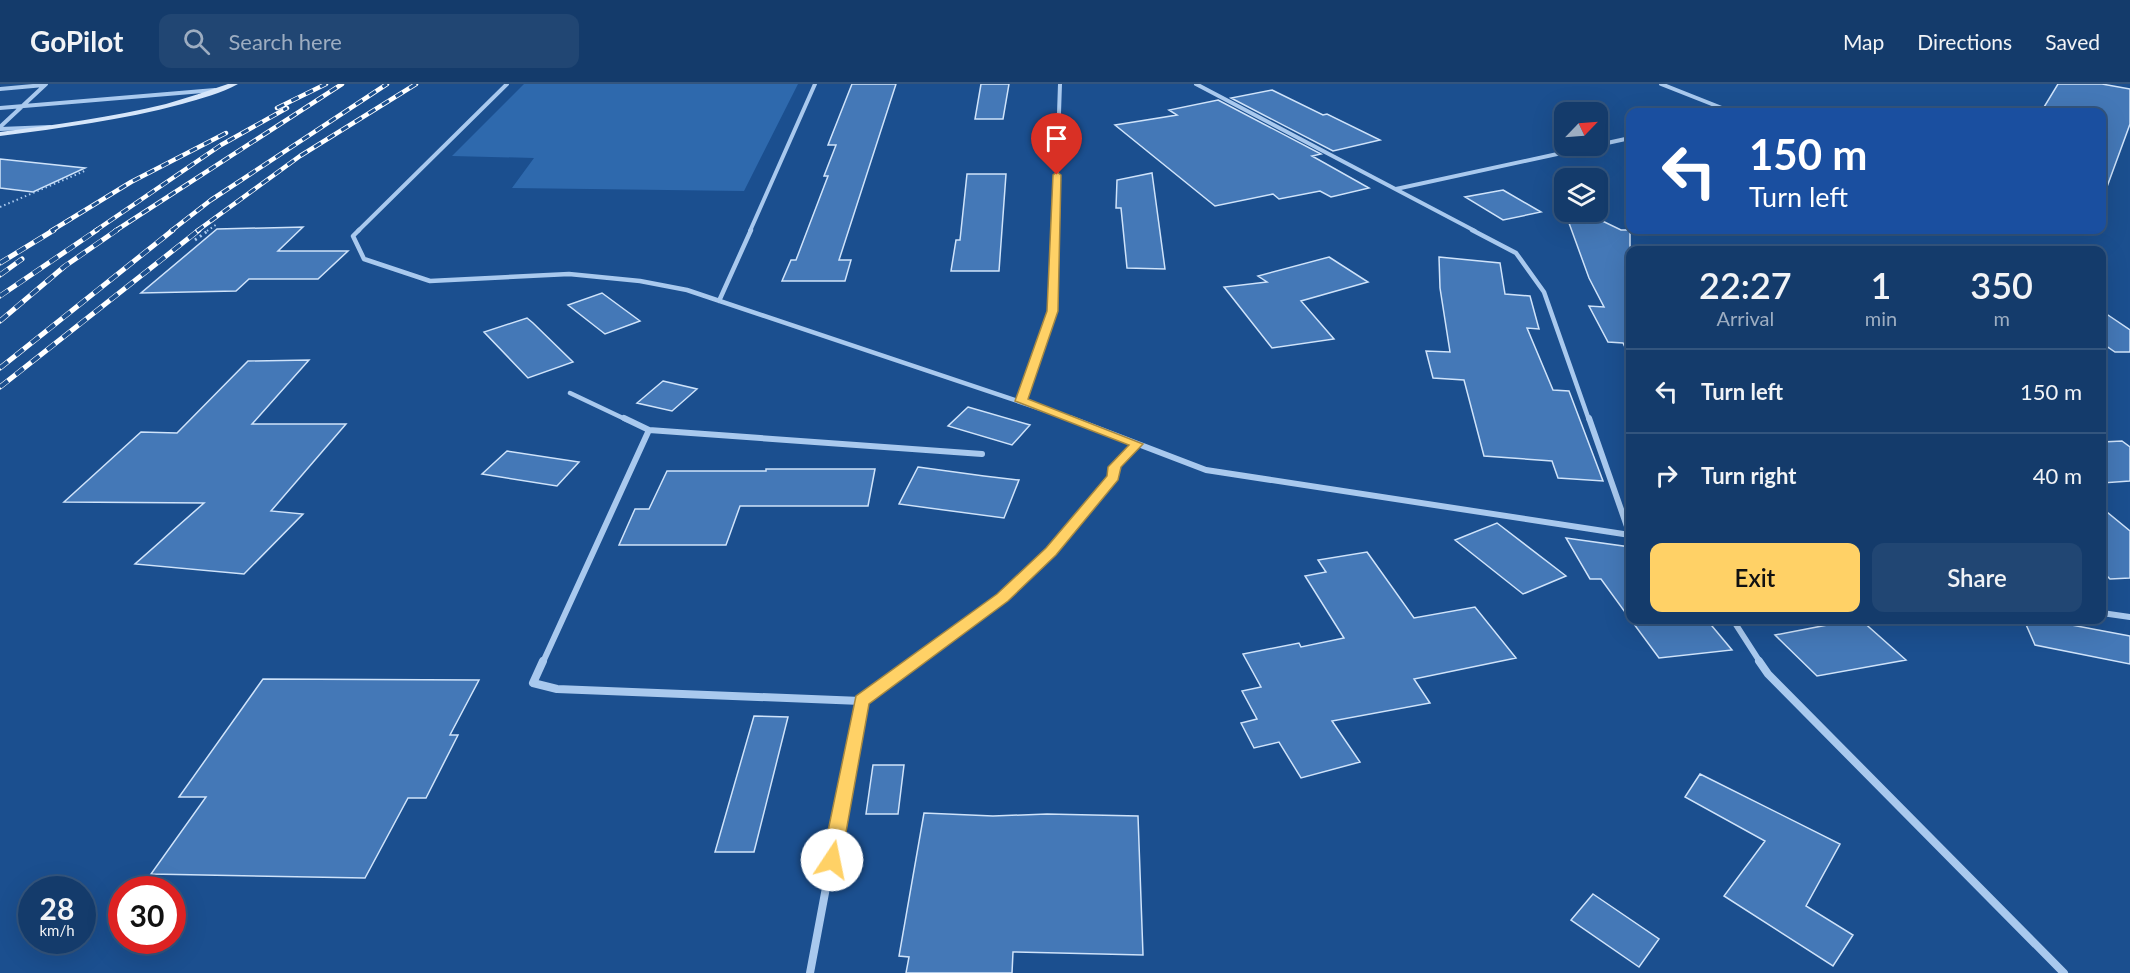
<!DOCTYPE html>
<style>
:root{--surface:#143b6b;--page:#214673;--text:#f1f3f6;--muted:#9dadc1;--line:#33557e;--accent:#ffd166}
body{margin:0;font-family:Lato,sans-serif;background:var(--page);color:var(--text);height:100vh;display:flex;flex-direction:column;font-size:22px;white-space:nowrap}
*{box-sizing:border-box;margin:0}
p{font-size:20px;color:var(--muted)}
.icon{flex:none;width:33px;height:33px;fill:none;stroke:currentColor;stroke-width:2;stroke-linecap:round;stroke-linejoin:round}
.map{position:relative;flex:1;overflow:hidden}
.side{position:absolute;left:1626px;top:162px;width:480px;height:378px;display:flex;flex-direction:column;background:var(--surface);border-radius:12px;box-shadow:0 6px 24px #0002,0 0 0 2px var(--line)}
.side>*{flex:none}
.banner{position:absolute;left:1626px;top:24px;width:480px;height:126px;border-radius:12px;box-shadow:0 6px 24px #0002,0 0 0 2px var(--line);background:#1a4fa0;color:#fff;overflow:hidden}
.needle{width:39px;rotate:65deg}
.fabs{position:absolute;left:1554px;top:18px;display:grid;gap:12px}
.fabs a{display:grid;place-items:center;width:54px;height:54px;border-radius:12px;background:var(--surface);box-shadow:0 6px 24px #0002,0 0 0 2px var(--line);font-size:30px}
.speed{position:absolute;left:18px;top:792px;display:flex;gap:12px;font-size:30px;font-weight:700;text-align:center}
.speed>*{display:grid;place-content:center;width:78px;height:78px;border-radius:50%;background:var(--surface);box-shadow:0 6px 24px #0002,0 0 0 2px var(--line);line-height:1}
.speed small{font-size:15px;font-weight:400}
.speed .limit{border:9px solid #d22;background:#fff;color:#111}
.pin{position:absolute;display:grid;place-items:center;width:51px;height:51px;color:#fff;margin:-62px -26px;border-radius:50% 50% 50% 0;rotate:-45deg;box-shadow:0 0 6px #0007}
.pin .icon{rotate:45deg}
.me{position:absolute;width:66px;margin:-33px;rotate:11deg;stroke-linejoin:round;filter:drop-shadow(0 0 4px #0008)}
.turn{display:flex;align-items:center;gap:21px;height:126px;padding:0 24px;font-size:27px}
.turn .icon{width:78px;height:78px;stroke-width:2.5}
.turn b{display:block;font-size:42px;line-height:51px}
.eta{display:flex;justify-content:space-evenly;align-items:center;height:102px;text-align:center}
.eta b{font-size:36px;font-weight:600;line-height:42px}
.action{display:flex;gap:12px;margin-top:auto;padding:12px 24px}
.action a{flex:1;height:69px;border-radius:12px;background:var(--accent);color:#111;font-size:24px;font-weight:600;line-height:69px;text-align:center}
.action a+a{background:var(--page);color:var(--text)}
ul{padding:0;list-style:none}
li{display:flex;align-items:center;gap:18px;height:84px;padding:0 24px;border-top:2px solid var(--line)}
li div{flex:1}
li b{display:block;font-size:22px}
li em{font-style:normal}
header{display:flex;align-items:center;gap:36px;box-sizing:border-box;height:84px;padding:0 30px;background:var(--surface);border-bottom:2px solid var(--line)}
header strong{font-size:28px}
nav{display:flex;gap:33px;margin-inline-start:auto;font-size:21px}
.search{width:420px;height:54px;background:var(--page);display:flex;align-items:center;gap:15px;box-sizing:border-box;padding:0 21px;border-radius:12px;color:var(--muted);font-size:22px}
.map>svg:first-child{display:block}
</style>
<header>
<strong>GoPilot</strong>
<div class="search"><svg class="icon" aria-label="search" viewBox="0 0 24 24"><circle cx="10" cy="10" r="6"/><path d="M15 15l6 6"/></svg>Search here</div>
<nav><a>Map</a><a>Directions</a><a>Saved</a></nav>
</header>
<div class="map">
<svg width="2130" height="889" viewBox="0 0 2130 889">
<rect width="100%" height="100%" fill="#1b4f8f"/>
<path fill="#2e69ad" d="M 524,0 L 798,0 L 744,107 L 512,104 L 534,74 L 452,72 Z"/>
<path fill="#4478b7" stroke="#cfe3fa" stroke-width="1.5" d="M 852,0 L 896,0 L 839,176 L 851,176 L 845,197 L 782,197 L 791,176 L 796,176 L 828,92 L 824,92 L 836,61 L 828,61 Z
M 981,0 L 1009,0 L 1003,35 L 975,35 Z
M 2058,0 L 2102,0 L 2130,5 L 2130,40 L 2104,111 L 2102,110 L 2102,28 L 2041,28 Z
M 1272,6 L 1323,31 L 1327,30 L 1380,56 L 1333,67 L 1231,14 Z
M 1218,16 L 1321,70 L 1312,72 L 1369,104 L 1331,113 L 1320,107 L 1279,115 L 1273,110 L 1215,122 L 1115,41 L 1177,31 L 1169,26 Z
M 0,75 L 85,84 L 33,108 L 0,104 Z
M 1152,89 L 1165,185 L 1127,184 L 1121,124 L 1116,124 L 1117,96 Z
M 967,90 L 1006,90 L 999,187 L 951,187 L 956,156 L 960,156 Z
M 1503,106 L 1541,128 L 1503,136 L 1465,113 Z
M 1592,132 L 1621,146 L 1630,146 L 1630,274 L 1623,259 L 1608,258 L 1589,222 L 1604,223 L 1589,194 L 1569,139 Z
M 303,143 L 278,167 L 348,167 L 318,195 L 249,195 L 236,207 L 141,209 L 217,145 Z
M 1329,173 L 1368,198 L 1301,217 L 1334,255 L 1272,264 L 1224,203 L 1267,198 L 1258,192 Z
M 1439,173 L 1500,179 L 1505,210 L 1530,212 L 1539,245 L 1527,244 L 1553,306 L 1569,307 L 1603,397 L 1558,394 L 1552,377 L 1484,372 L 1464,296 L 1433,294 L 1426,267 L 1450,268 L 1440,204 Z
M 602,209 L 640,237 L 605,250 L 568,221 Z
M 2102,227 L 2130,246 L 2130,268 L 2115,268 L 2102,259 Z
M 527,234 L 533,239 L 573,278 L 528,294 L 484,248 Z
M 309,276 L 252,340 L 346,340 L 271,427 L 303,430 L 244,490 L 135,480 L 204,419 L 64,418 L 141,348 L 177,349 L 248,277 Z
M 663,297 L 697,305 L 672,327 L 637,319 Z
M 968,323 L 1030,341 L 1012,361 L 948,342 Z
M 2122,357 L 2130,363 L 2130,397 L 2102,399 L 2102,358 Z
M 507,367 L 579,378 L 557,402 L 482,390 Z
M 918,383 L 984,392 L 1019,396 L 1004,434 L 899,420 Z
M 766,385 L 875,385 L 868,422 L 740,422 L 726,461 L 619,461 L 635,425 L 649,425 L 667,387 L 766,387 Z
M 2102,424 L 2130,447 L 2130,494 L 2110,495 L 2102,487 Z
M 1497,439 L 1566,492 L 1523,510 L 1455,456 Z
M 1566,454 L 1630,463 L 1630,535 L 1601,495 L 1590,495 Z
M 1367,468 L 1414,534 L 1475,523 L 1516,574 L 1414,595 L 1430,619 L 1332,637 L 1360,678 L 1301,694 L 1279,658 L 1254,664 L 1241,639 L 1257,635 L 1242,607 L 1261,603 L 1243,570 L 1299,559 L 1301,563 L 1344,554 L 1305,492 L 1326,488 L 1318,476 Z
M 1631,536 L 1707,536 L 1732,566 L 1659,574 Z
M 1820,536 L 1861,536 L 1906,576 L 1817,592 L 1775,551 L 1827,541 Z
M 2024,536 L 2045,536 L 2130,552 L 2130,580 L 2035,561 Z
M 263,595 L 479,596 L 450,651 L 458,651 L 426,714 L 408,714 L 365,794 L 151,790 L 206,713 L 179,713 Z
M 754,632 L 788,633 L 754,768 L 715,768 Z
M 873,681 L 904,681 L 898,730 L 866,730 Z
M 1700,690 L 1840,760 L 1806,822 L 1853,851 L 1833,882 L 1724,812 L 1765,757 L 1685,713 Z
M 924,729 L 993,732 L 1047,730 L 1138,732 L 1143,871 L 1013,868 L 1012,889 L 906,889 L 909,873 L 899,872 Z
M 1593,810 L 1659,855 L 1639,883 L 1571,836 Z"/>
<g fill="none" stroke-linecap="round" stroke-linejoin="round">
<path stroke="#a9c9ee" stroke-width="2" stroke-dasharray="1.5 3" stroke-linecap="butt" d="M 0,123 L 87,86
M 207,147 L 217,140"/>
<path stroke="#a9c9ee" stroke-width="3" stroke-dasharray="2 4" stroke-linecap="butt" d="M 195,156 L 209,146"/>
<path stroke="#a9c9ee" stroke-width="4" d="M 1196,0 L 1475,147
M 1661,0 L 1732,28
M 0,5 L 44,1
M 0,24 L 215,6
M 0,43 L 46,0
M 0,45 L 50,43
M 1598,61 L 1630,54
M 1396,105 L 1594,62
M 358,147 L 507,0
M 750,147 L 815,0
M 1055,147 L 1060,0"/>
<path stroke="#a9c9ee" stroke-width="4.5" d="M 359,146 L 353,152 L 364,175 L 430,197 L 569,190 L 640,197 L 687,206 L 1074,336
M 1472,146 L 1516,169 L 1544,208 L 1589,336
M 719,217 L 751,146
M 570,309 L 627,336
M 1021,317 L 1052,227 L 1055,146"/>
<path stroke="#a9c9ee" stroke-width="6" d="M 624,334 L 649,346 L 982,370
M 1070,334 L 1206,386 L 1630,451
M 1589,334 L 1630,451
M 2102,529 L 2130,533
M 1733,536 L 1760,578
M 543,578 L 649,346
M 914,578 L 1003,513 L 1051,467 L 1113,393 L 1114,383 L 1137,360"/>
<path stroke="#a9c9ee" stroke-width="8" d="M 543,577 L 533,599 L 557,605 L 861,617 L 916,577
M 1759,577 L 1768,590 L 2064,889
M 810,889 L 861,617"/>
<path fill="#d6e6fa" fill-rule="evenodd" d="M 228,0 L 238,0 C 222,9 200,15 182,20 C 122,36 61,44 0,52 L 0,48 C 56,41 111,33 166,20 C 187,14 207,7 228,0 Z"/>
<defs>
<path id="rail-far1" d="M 277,24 L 326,0
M 51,147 L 131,98 L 226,49
M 95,147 L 221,61 L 287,24
M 115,147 L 342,0
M 171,147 L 211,116 L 387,0
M 197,147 L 300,72 L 416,0"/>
<path id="rail" d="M 0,179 L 54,146
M 0,191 L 22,175
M 0,212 L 97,146
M 0,237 L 65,182 L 117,146
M 0,284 L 173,146
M 0,303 L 199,146"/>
</defs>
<use href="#rail-far1" stroke="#fff" stroke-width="4.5"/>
<use href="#rail" stroke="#fff" stroke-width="5"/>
<use href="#rail-far1" stroke="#1b4f8f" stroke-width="3" stroke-dasharray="8" stroke-linecap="butt"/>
<use href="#rail" stroke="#1b4f8f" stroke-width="4" stroke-dasharray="10" stroke-linecap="butt"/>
</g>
<path fill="#ffd166" stroke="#a68842" stroke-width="1.5" d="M 1057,88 L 1061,91 L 1058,227 L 1028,315 L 1143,360 L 1121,383 L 1118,396 L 1056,471 L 1008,517 L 869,620 L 841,776 L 838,781 L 832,783 L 825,781 L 822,776 L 856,612 L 997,510 L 1046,464 L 1107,392 L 1108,383 L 1129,361 L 1015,317 L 1047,227 L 1053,91 Z"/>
</svg>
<div class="fabs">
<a><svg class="needle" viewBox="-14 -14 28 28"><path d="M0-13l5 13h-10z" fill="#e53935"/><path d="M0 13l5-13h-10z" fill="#9dadc1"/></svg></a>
<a><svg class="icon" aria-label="layers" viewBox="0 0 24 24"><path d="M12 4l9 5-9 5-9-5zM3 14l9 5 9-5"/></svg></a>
</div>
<div class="speed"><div>28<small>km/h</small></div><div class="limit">30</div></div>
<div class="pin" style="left:1057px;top:91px;background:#d93025"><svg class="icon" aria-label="arrive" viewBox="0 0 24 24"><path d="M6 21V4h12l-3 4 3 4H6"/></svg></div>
<svg class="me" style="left:832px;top:776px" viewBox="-20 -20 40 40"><circle r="19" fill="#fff"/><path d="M0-13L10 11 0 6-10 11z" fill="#ffd166"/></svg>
<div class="banner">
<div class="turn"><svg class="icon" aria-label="left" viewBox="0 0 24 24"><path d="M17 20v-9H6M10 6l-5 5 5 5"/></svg><div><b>150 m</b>Turn left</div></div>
</div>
<section class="side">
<div class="eta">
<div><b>22:27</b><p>Arrival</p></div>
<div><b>1</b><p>min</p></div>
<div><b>350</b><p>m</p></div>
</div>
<ul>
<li><svg class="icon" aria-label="left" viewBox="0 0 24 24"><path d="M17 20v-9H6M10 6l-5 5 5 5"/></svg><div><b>Turn left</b></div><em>150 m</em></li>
<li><svg class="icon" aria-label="right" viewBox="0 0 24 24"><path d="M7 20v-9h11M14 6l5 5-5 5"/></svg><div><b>Turn right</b></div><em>40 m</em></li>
</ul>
<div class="action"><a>Exit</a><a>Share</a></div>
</section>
</div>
